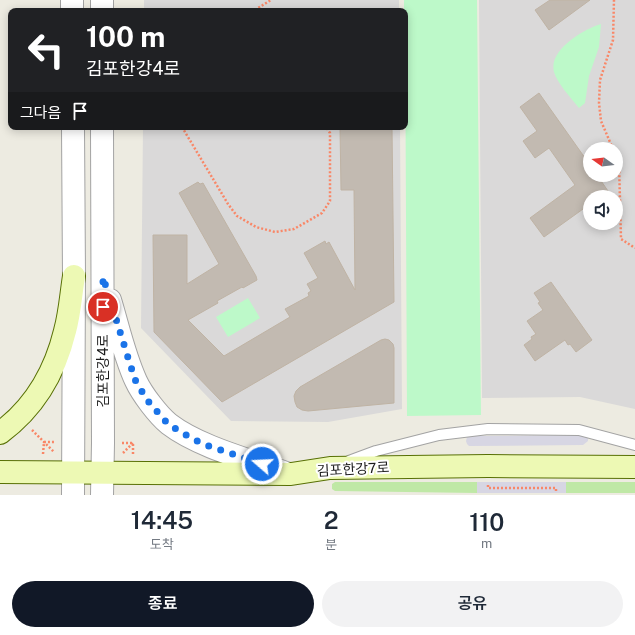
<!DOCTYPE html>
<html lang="ko">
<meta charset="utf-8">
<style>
:root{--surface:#fff;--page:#f2f2f3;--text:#1f2937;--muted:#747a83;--accent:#111827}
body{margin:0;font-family:"Public Sans","Noto Sans KR",sans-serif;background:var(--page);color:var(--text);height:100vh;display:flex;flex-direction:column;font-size:15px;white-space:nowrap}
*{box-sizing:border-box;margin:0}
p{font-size:13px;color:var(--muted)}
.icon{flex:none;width:22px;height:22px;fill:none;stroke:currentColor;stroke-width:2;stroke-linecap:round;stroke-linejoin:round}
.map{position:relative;height:495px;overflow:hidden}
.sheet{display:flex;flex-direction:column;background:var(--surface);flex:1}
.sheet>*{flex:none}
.banner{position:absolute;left:8px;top:8px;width:400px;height:122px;border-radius:8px;box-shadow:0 2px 10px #0003;background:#202124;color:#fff;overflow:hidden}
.needle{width:26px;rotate:284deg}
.buttons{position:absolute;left:583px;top:142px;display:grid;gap:8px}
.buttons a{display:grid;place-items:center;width:40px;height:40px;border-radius:50%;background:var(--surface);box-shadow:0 2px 10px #0003;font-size:20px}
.pin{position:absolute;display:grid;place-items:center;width:34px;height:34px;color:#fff;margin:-17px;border:2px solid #fff;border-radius:50%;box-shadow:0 1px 4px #0007}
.me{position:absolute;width:44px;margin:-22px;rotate:289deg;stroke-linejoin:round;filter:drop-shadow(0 0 3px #0008)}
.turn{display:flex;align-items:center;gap:14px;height:84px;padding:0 12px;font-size:18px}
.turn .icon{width:52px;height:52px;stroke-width:2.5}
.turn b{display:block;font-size:28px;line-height:34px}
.then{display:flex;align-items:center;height:38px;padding:0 12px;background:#0003;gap:8px;font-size:15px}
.eta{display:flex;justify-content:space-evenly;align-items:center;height:68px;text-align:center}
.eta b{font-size:24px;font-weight:600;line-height:28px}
.cta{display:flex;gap:8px;margin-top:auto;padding:8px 12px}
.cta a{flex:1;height:46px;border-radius:24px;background:var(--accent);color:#fff;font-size:16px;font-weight:600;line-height:46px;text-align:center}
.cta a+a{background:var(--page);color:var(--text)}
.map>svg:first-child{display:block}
</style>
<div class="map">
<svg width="635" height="495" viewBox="0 0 635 495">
<rect width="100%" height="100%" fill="#edebe1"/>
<path fill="#dad9d9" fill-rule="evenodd" d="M 144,0 L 399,0 L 399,11 L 144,11 Z
M 479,0 L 635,0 L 635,409 L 580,397 L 482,398 ZM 590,149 L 616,149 L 616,175 L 590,175 ZM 590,197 L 616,197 L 616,223 L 590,223 Z
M 143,127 L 400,127 L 402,409 L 328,422 L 231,421 L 141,328 Z"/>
<path fill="#bfe8a6" d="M 335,482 L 477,482 L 477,493 L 335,491 L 332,489 L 332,484 Z
M 566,482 L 635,482 L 635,493 L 566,493 Z"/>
<path fill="#bdf9c9" d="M 404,0 L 477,0 L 481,415 L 407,416 L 405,11 L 404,11 Z
M 601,24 L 599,47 L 589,76 L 585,103 L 579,108 C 571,98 557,83 554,72 C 548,50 584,29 601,24 Z
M 248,298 L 260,318 L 228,337 L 216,317 Z"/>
<path fill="#d7d6e3" d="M 584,435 L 588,438 L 588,441 L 583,445 L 469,446 L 467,444 L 466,441 L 467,437 L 469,436 Z
M 477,482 L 566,482 L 566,493 L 477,493 Z"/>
<path fill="#c2bab1" stroke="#bfb3a4" d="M 550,0 L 590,0 L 549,30 L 535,10 Z
M 539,93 L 590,165 L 590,175 L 597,175 L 608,191 L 600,197 L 590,197 L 590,204 L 544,237 L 530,218 L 575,185 L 549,148 L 535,158 L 523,141 L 537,131 L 520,107 Z
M 340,127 L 392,127 L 394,302 L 222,402 L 154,332 L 153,235 L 187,235 L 187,284 L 219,264 L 179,193 L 198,182 L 200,184 L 203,183 L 256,276 L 257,280 L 243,288 L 242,287 L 217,301 L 218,303 L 188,320 L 224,356 L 290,317 L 285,309 L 309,296 L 308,293 L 311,291 L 307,284 L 318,278 L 304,253 L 325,241 L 326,244 L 329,242 L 355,290 L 354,190 L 341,190 Z
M 551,282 L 592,340 L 576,352 L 570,344 L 568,345 L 565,340 L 535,361 L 524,345 L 532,339 L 531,337 L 536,334 L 527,321 L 543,310 L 538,303 L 540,302 L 534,293 Z
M 385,339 L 389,340 L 393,344 L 394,348 L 394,403 L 308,411 L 302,410 L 297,407 L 295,402 L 294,396 L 296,391 L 300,387 L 381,340 Z"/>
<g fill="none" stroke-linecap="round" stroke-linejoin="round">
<defs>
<path id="service" d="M 349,461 L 376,451 L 439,435 L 488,429 L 579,430 L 635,445"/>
<path id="tertiary" d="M 72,0 L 72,11
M 102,0 L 102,11
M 73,127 L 74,276 L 73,495
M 110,300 C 118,326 124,355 136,381 C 142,394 158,415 169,424 C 199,447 250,460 286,473
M 102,495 L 103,443 L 102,127"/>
<path id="secondary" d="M 0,433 C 34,408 55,372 65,331 C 70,313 71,295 74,276
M 0,472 L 291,474 L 330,468 L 488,466 L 635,467"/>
</defs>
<use href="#service" stroke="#a3a3a3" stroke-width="12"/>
<use href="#tertiary" stroke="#a3a3a3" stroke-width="24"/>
<use href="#secondary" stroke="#587005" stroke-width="24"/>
<path stroke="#f98767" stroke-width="2.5" stroke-dasharray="2 2" stroke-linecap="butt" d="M 260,11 L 258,8 L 271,0
M 182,127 L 228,204 L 237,216 L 256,227 L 275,232 L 294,229 L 322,213 L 330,201 L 330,133 L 326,127
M 613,149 L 601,121 L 599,103 L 600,80 L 613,40 L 614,0
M 616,156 L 619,162 L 621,239 L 635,248
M 32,430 L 54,452
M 122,443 L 133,443 L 133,455
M 123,453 L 133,443
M 43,454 L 44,442 L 54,442
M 488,485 L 488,488 L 556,488 L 556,493"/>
<use href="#service" stroke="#fff" stroke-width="10"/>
<use href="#tertiary" stroke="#fff" stroke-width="22"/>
<use href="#secondary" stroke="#edf9b4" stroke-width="22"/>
</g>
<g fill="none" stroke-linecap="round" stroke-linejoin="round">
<path stroke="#1a73e8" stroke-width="7" stroke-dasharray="0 12.6" d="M 103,307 L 103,277 L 130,364 L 136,382 L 148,401 L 168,424 L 188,436 L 203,444 L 262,464"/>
</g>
<g text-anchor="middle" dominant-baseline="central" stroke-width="4" stroke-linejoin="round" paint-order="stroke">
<g font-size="14" fill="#1c1c1c" stroke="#fff">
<text transform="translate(103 371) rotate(-90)">김포한강4로</text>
<text transform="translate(353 469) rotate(-3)">김포한강7로</text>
</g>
</g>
</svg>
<div class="buttons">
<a><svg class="needle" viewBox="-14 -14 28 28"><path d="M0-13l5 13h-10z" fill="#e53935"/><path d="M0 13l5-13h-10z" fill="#747a83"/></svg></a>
<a><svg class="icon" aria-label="sound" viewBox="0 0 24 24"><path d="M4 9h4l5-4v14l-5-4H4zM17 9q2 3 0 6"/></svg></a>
</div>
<div class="pin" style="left:103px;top:307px;background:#d93025"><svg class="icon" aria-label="arrive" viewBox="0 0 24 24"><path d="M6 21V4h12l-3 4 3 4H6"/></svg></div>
<svg class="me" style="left:262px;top:464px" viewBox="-20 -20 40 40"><circle r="17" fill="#1a73e8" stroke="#fff" stroke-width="3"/><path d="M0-11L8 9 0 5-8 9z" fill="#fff"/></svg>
<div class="banner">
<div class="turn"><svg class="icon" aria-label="left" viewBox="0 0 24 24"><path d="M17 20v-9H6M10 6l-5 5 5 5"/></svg><div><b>100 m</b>김포한강4로</div></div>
<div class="then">그다음<svg class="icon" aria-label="arrive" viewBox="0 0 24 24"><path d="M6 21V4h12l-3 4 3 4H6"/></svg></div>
</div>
</div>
<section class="sheet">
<div class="eta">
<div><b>14:45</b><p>도착</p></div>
<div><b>2</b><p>분</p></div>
<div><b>110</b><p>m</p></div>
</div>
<div class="cta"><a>종료</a><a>공유</a></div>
</section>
